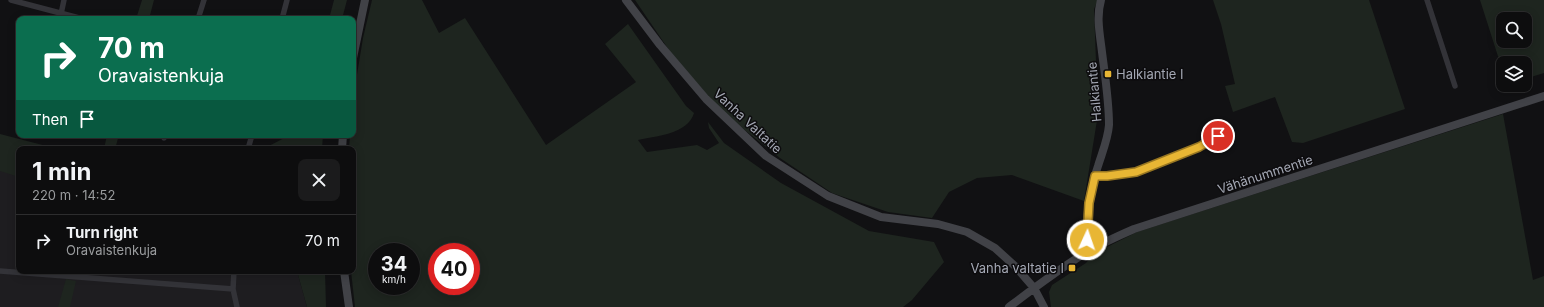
<!DOCTYPE html>
<meta charset="utf-8">
<style>
:root{--surface:#0d0d0e;--page:#1b1b1c;--text:#f1f3f6;--muted:#9a9c9e;--line:#2d2d2e}
body{margin:0;font-family:Inter,sans-serif;background:var(--page);color:var(--text);height:100vh;display:flex;flex-direction:column;font-size:15px;white-space:nowrap}
*{box-sizing:border-box;margin:0}
p{font-size:13px;color:var(--muted)}
.icon{flex:none;width:22px;height:22px;fill:none;stroke:currentColor;stroke-width:2;stroke-linecap:round;stroke-linejoin:round}
.map{position:relative;flex:1;overflow:hidden}
.drawer{position:absolute;left:16px;top:146px;width:340px;height:128px;display:flex;flex-direction:column;background:var(--surface);border-radius:8px;box-shadow:0 2px 10px #0003,0 0 0 1px var(--line)}
.drawer>*{flex:none}
.hud{position:absolute;left:16px;top:16px;width:340px;height:122px;border-radius:8px;box-shadow:0 2px 10px #0003,0 0 0 1px var(--line);background:#0b6e4f;color:#fff;overflow:hidden}
.tools{position:absolute;left:1496px;top:12px;display:grid;gap:8px}
.tools a{display:grid;place-items:center;width:36px;height:36px;border-radius:8px;background:var(--surface);box-shadow:0 2px 10px #0003,0 0 0 1px var(--line);font-size:20px}
.speed{position:absolute;left:368px;top:243px;display:flex;gap:8px;font-size:20px;font-weight:700;text-align:center}
.speed>*{display:grid;place-content:center;width:52px;height:52px;border-radius:50%;background:var(--surface);box-shadow:0 2px 10px #0003,0 0 0 1px var(--line);line-height:1}
.speed small{font-size:10px;font-weight:400}
.speed .limit{border:6px solid #d22;background:#fff;color:#111}
.pin{position:absolute;display:grid;place-items:center;width:34px;height:34px;color:#fff;margin:-17px;border:2px solid #fff;border-radius:50%;box-shadow:0 1px 4px #0007}
.me{position:absolute;width:44px;margin:-22px;rotate:3deg;stroke-linejoin:round;filter:drop-shadow(0 0 3px #0008)}
.turn{display:flex;align-items:center;gap:14px;height:84px;padding:0 16px;font-size:18px}
.turn .icon{width:52px;height:52px;stroke-width:2.5}
.turn b{display:block;font-size:28px;line-height:34px}
.then{display:flex;align-items:center;height:38px;padding:0 16px;background:#0003;gap:8px;font-size:15px}
.round{display:grid;place-items:center;flex:none;width:42px;height:42px;border-radius:8px;background:var(--page)}
.summary{display:flex;align-items:center;justify-content:space-between;height:68px;padding:0 16px}
h1{font-size:24px;font-weight:700;line-height:30px}
ul{padding:0;list-style:none}
li{display:flex;align-items:center;gap:12px;height:52px;padding:0 16px;border-top:1px solid var(--line)}
li div{flex:1}
li b{display:block;font-size:15px}
li em{font-style:normal}
.map>svg:first-child{display:block}
</style>
<div class="map">
<svg width="1544" height="307" viewBox="0 0 1544 307">
<rect width="100%" height="100%" fill="#111113"/>
<path fill="#1e1d20" d="M 0,167 L 19,170 L 19,271 L 297,271 L 307,307 L 0,307 Z"/>
<path fill="#1e251f" fill-rule="evenodd" d="M 142,0 L 154,0 L 149,19 L 136,19 Z
M 334,0 L 347,0 L 342,19 L 329,19 Z
M 372,0 L 422,0 L 439,33 L 465,18 L 546,145 L 636,82 L 605,44 L 628,24 L 686,106 L 694,113 C 688,134 656,136 638,140 L 647,152 L 697,145 L 707,150 L 719,143 L 709,128 L 708,122 L 724,143 L 781,183 L 869,231 L 934,242 L 944,262 L 912,300 L 903,307 L 355,307 L 351,271 L 353,271 L 353,149 L 349,149 L 350,135 L 353,135 L 353,99 L 363,38 ZM 377,252 L 411,252 L 411,286 L 377,286 ZM 437,252 L 471,252 L 471,286 L 437,286 Z
M 635,0 L 1098,0 L 1094,9 L 1098,114 L 1084,201 L 1012,175 L 977,178 L 949,192 L 932,218 L 888,212 L 832,193 L 780,158 L 723,113 L 671,53 Z
M 1213,0 L 1369,0 L 1405,109 L 1303,143 L 1292,142 L 1275,97 L 1233,112 L 1225,86 L 1235,84 L 1221,24 Z
M 1480,0 L 1544,0 L 1544,73 L 1531,77 L 1525,80 L 1525,63 L 1503,63 L 1503,72 ZM 1503,19 L 1525,19 L 1525,41 L 1503,41 Z
M 1503,114 L 1533,280 L 1544,276 L 1544,307 L 1051,307 L 1049,292 L 1052,285 L 1086,263 L 1095,253 L 1137,232 Z
M 0,134 L 58,149 L 19,149 L 19,177 L 0,171 Z
M 107,135 L 119,135 L 115,149 L 104,149 Z
M 290,135 L 323,135 L 322,149 L 252,149 L 252,146 L 267,147 Z
M 297,271 L 325,271 L 326,307 L 307,307 Z
M 66,279 L 76,281 L 70,307 L 58,307 Z"/>
<g fill="none" stroke-linecap="round" stroke-linejoin="round">
<path stroke="#333338" stroke-width="5.5" d="M 11,0 L 83,19
M 1427,0 L 1455,86
M 60,19 L 64,0
M 198,19 L 204,0
M 282,19 L 287,0
M 163,135 L 164,138 L 166,135
M 248,149 L 252,135
M 1095,176 L 1107,177 L 1136,172 L 1199,147 L 1218,136
M 0,271 L 233,289
M 234,271 L 233,289 L 237,307"/>
<path stroke="#414247" stroke-width="8" d="M 626,0 L 660,45 L 706,99 L 766,156 L 828,196 L 881,217 L 938,224 L 967,232 L 995,248 L 1016,267 L 1034,288 L 1044,307
M 353,58 L 365,0
M 342,149 L 343,135
M 1089,251 C 1084,225 1089,191 1098,166 C 1102,153 1108,139 1109,125 C 1109,101 1105,76 1102,52 C 1100,35 1096,17 1101,0
M 344,271 L 349,307
M 1009,307 C 1034,288 1060,268 1087,252 C 1102,243 1118,236 1134,229 L 1544,96"/>
</g>
<g fill="none" stroke-linecap="round" stroke-linejoin="round">
<defs>
<path id="route" d="M 1087,240 L 1089,203 L 1095,176 L 1107,176 L 1136,172 L 1199,147 L 1218,136"/>
</defs>
<use href="#route" stroke="#977622" stroke-width="10"/>
<use href="#route" stroke="#e8b634" stroke-width="7"/>
</g>
<g fill="#e8b634" stroke="#0d0c0e" stroke-width="1.5">
<rect x="1104" y="70" width="8" height="8" rx="2"/>
<rect x="1068" y="264" width="8" height="8" rx="2"/>
</g>
<g text-anchor="middle" dominant-baseline="central" stroke-width="3" stroke-linejoin="round" paint-order="stroke">
<g font-size="13" fill="#a3a7b3" stroke="#0d0c0e" text-anchor="start">
<text x="1116" y="74">Halkiantie I</text>
<text x="1064" y="268" text-anchor="end">Vanha valtatie I</text>
</g>
<g font-size="13" fill="#a3a7b3" stroke="#0d0c0e">
<text transform="translate(1094 92) rotate(-95)">Halkiantie</text>
<text transform="translate(748 121) rotate(43)">Vanha Valtatie</text>
<text transform="translate(1265 174) rotate(-18)">Vähänummentie</text>
</g>
</g>
</svg>
<div class="tools">
<a><svg class="icon" aria-label="search" viewBox="0 0 24 24"><circle cx="10" cy="10" r="6"/><path d="M15 15l6 6"/></svg></a>
<a><svg class="icon" aria-label="layers" viewBox="0 0 24 24"><path d="M12 4l9 5-9 5-9-5zM3 14l9 5 9-5"/></svg></a>
</div>
<div class="speed"><div>34<small>km/h</small></div><div class="limit">40</div></div>
<div class="pin" style="left:1218px;top:136px;background:#d93025"><svg class="icon" aria-label="arrive" viewBox="0 0 24 24"><path d="M6 21V4h12l-3 4 3 4H6"/></svg></div>
<svg class="me" style="left:1087px;top:240px" viewBox="-20 -20 40 40"><circle r="17" fill="#e8b634" stroke="#fff" stroke-width="3"/><path d="M0-11L8 9 0 5-8 9z" fill="#fff"/></svg>
<div class="hud">
<div class="turn"><svg class="icon" aria-label="right" viewBox="0 0 24 24"><path d="M7 20v-9h11M14 6l5 5-5 5"/></svg><div><b>70 m</b>Oravaistenkuja</div></div>
<div class="then">Then<svg class="icon" aria-label="arrive" viewBox="0 0 24 24"><path d="M6 21V4h12l-3 4 3 4H6"/></svg></div>
</div>
<section class="drawer">
<div class="summary"><div><h1>1 min</h1><p>220 m · 14:52</p></div><a class="round"><svg class="icon" aria-label="close" viewBox="0 0 24 24"><path d="M6 6l12 12M18 6L6 18"/></svg></a></div>
<ul>
<li><svg class="icon" aria-label="right" viewBox="0 0 24 24"><path d="M7 20v-9h11M14 6l5 5-5 5"/></svg><div><b>Turn right</b><p>Oravaistenkuja</p></div><em>70 m</em></li>
</ul>
</section>
</div>
